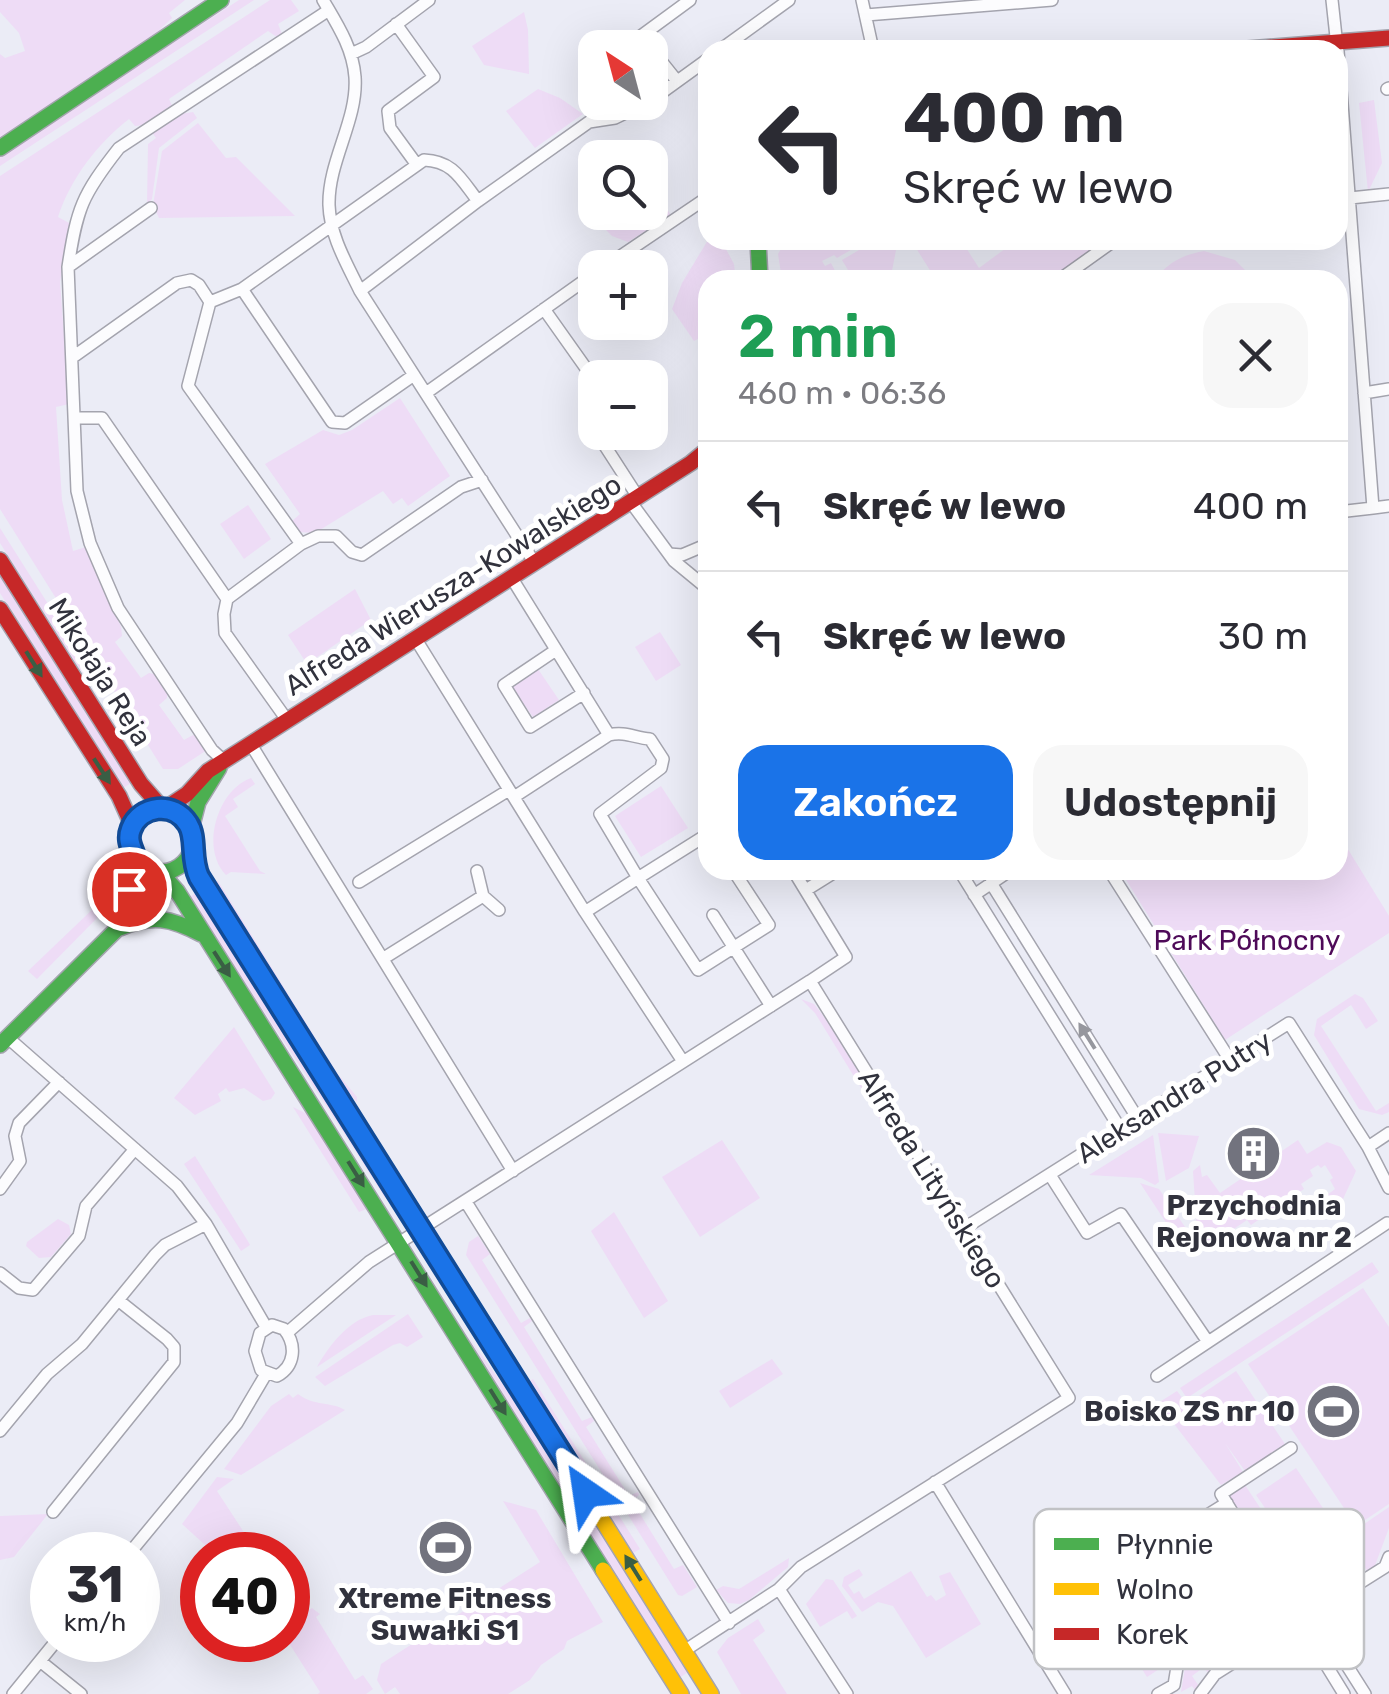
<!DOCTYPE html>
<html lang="pl">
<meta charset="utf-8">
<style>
:root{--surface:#fff;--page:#f7f7f7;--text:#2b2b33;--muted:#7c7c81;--line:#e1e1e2;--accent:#1a73e8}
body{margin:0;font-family:Rubik,sans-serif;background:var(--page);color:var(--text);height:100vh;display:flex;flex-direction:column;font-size:38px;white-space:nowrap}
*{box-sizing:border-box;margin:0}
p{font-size:32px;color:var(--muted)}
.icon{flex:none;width:55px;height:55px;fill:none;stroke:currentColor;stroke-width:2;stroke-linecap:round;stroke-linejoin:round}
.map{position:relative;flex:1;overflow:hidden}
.details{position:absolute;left:698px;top:270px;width:650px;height:610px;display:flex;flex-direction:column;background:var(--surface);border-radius:30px;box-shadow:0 10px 40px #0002}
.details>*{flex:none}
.hud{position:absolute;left:698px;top:40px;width:650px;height:210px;border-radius:30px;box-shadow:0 10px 40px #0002;background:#fff;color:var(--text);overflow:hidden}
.needle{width:65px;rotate:324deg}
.controls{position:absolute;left:578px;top:30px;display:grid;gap:20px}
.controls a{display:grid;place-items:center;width:90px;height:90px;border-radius:20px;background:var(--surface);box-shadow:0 10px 40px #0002;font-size:50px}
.speed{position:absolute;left:30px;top:1532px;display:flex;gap:20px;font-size:50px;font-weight:700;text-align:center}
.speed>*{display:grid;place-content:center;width:130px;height:130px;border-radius:50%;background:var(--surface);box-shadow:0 10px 40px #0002;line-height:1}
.speed small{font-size:25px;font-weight:400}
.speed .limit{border:15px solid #d22;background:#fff;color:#111}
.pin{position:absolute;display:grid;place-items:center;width:85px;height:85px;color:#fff;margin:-42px;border:5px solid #fff;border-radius:50%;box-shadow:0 2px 10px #0007}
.me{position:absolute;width:110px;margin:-55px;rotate:328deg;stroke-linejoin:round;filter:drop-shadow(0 0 8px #0008)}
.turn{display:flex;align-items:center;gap:35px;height:210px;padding:0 40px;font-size:45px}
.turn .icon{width:130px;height:130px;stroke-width:2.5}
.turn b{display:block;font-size:70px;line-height:85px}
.round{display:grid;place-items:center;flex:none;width:105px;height:105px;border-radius:30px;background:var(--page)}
.overview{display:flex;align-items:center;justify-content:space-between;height:170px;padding:0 40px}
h1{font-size:60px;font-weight:600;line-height:75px;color:#1e9e55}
.button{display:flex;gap:20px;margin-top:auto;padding:20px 40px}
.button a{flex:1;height:115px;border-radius:30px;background:var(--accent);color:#fff;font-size:40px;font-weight:600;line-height:115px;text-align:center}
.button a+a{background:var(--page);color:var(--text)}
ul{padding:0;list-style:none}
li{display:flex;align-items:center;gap:30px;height:130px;padding:0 40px;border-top:2px solid var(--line)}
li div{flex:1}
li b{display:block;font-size:38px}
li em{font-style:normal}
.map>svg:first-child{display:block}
</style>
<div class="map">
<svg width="1389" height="1694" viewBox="0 0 1389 1694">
<rect width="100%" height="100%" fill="#ebecf6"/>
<path fill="#eedcf6" d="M 0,0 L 185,0 L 169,13 L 172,18 L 151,38 L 0,137 L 0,54 L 5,58 L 25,51 L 19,33 L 0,12 Z
M 239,0 L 254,0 L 0,166 L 0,156 Z
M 270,0 L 291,0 L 299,11 L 278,24 L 282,34 L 277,37 L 268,31 L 169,99 L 173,108 L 144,125 L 135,126 L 129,119 C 97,144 71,178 58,217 L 71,224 L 60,282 L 69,404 L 56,407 L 62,500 L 73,551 L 86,547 L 121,627 L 122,636 L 115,642 L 141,678 L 149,673 L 154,674 L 167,693 L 167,698 L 159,705 L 184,740 L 193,735 L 198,737 L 207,750 L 178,769 L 163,769 L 0,509 L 0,176 Z
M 524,12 L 528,30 L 529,74 L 484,65 L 472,46 Z
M 538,89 L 560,98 L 583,114 L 535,148 L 506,111 Z
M 1374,100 L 1382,163 L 1368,192 L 1359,103 Z
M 193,112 L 197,118 L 159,148 L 152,199 L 147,205 L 148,144 L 156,138 L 151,131 L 180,114 Z
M 198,123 L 226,158 L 236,157 L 295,216 L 159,218 L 153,205 L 162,151 Z
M 652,187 L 671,215 L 628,242 L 612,236 L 599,223 L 615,213 L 650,212 Z
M 708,240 L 721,240 L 734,264 L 736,280 L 708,280 L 707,334 L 694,341 L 672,309 L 682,283 Z
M 786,240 L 868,240 L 837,258 L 834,255 L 822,261 L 825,266 L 831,263 L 840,280 L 782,280 L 778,254 Z
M 876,240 L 898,240 L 891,276 L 879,280 L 876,275 L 868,280 L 854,280 L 842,260 Z
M 911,240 L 961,240 L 979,268 L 1017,240 L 1093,240 L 1093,250 L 1050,280 L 936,280 Z
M 1204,251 L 1235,260 L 1255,280 L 1154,280 C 1169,262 1182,255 1204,251 Z
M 400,398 L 450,476 L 408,506 L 402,498 L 393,504 L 383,491 L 315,533 L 298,532 L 291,522 L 300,514 L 265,464 L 323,430 L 339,435 L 352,430 Z
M 248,505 L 271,539 L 244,559 L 220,524 Z
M 0,528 L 100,686 L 99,690 L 79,668 L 0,543 Z
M 0,574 L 133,782 L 123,788 L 0,593 Z
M 355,589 L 371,620 L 307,664 L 288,635 Z
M 660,632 L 681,665 L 656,681 L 635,647 Z
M 538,669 L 559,700 L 533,717 L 512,687 Z
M 251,778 L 255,784 L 233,799 L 238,807 L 225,816 L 260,871 L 266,874 L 231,872 L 226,875 C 200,849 217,790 251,778 Z
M 661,786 L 688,828 L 641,857 L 615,816 Z
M 1338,833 L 1389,916 L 1389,933 L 1225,1040 L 1120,870 L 1338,870 Z
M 218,881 L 337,1073 L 357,1097 L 357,1102 L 333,1076 L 213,882 Z
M 200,890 L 390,1195 L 385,1198 C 322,1096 253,998 190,897 Z
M 96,906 L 102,913 L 37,979 L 28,971 Z
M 1355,994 L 1363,998 L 1378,1021 L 1366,1029 L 1351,1005 L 1321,1026 L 1376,1111 L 1389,1103 L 1389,1112 L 1382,1115 L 1359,1109 L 1314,1035 L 1317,1019 Z
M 801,999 L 814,1004 L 825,1018 L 904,1145 L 901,1153 L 815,1013 Z
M 234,1027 L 275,1093 L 271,1099 L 263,1101 L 244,1088 L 229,1092 L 226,1088 L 218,1094 L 221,1101 L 195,1115 L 174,1098 Z
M 293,1107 L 307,1114 L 367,1209 L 359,1212 Z
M 1158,1133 L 1199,1136 L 1189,1168 L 1166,1181 Z
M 1153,1135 L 1159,1182 L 1155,1185 L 1141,1178 L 1089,1175 Z
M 722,1140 L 760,1198 L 700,1237 L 662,1177 Z
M 1298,1140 L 1307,1154 L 1327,1142 L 1341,1147 L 1356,1171 L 1343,1199 L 1334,1206 L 1327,1195 L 1335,1189 L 1330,1180 L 1333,1178 L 1325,1165 L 1321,1168 L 1318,1165 L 1310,1170 L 1313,1176 L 1301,1184 L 1304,1189 L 1251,1225 L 1247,1220 L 1207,1247 L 1197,1231 L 1193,1171 L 1200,1165 L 1202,1177 L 1207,1175 L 1220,1193 Z
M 195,1156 L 249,1243 L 250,1245 L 241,1251 L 184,1164 Z
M 1140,1183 L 1159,1189 L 1194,1240 L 1193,1247 L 1186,1253 Z
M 614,1212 L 668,1301 L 644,1318 L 591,1231 Z
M 58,1219 L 69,1225 L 71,1234 L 51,1257 L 39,1258 L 26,1246 L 27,1242 Z
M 478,1236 L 490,1254 L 482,1260 L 521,1323 L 530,1318 L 532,1321 L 524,1327 L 582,1421 L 592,1417 L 594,1421 L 586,1427 L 629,1496 L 638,1492 L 639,1495 L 632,1501 L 674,1569 L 683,1565 L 697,1587 L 682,1596 L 678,1595 L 466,1255 L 469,1242 Z
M 1372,1262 L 1379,1272 L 1187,1398 L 1180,1388 Z
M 1363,1288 L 1389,1327 L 1389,1504 L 1356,1526 L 1248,1364 Z
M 408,1314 L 423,1337 L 407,1347 L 400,1343 L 393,1345 L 325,1386 L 315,1377 Z
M 373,1315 L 396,1315 L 317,1367 C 327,1349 347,1320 373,1315 Z
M 465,1332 L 540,1436 L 688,1672 L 679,1678 Z
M 772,1359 L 783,1374 L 730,1408 L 719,1391 Z
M 1236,1371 L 1285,1444 L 1245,1471 L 1225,1443 L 1243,1472 L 1221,1485 L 1158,1403 L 1177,1391 L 1187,1404 Z
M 533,1379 L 640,1549 L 633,1553 L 570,1453 L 574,1449 L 569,1451 L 526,1383 Z
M 289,1394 L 293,1398 L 298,1394 C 313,1406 333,1402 345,1410 L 241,1475 L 224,1469 L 271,1406 Z
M 1296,1468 L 1333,1523 L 1293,1549 L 1256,1495 Z
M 217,1477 L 234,1479 L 217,1491 L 247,1537 L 251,1552 L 244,1555 L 216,1555 L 182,1524 Z
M 1245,1485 L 1298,1565 L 1309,1559 L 1319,1573 L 1359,1546 L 1351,1533 L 1389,1507 L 1389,1528 L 1374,1568 L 1368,1572 L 1363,1565 L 1306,1600 L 1307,1610 L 1300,1609 L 1228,1497 Z
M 503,1501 L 536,1510 L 603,1622 L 567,1641 L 564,1649 L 541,1665 L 530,1680 L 508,1694 L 400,1694 L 395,1687 L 385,1694 L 377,1680 L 381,1664 L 540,1562 Z
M 1221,1512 L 1229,1517 L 1289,1618 L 1286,1624 L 1278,1619 L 1225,1652 L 1228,1661 L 1214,1671 L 1212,1669 L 1207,1672 L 1204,1667 L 1192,1676 L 1201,1689 L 1197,1693 L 1192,1686 L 1181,1692 L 1185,1668 L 1182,1660 L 1274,1604 L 1266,1591 L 1259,1595 L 1230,1549 L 1225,1553 L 1258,1605 L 1228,1624 L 1188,1559 L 1223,1537 L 1211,1518 Z
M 48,1514 L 14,1557 L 0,1560 L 0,1516 Z
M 789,1558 L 788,1567 L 749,1600 L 740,1604 L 728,1603 L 716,1590 L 723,1586 L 739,1589 Z
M 859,1569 L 863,1575 L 848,1585 L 854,1594 L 859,1591 L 864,1599 L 911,1571 L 927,1597 L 931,1595 L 936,1601 L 946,1595 L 939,1576 L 950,1572 L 981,1624 L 926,1658 L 893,1606 L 878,1602 L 862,1612 L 842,1586 L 844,1577 Z
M 826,1579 L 833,1580 L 857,1616 L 852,1619 L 847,1611 L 820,1627 L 806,1604 Z
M 312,1608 L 320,1614 L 316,1617 L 355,1680 L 363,1675 L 373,1689 L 366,1694 L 318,1694 L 320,1692 L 287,1640 L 288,1623 Z
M 1135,1618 L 1140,1618 L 1170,1662 L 1147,1677 L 1117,1629 Z
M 758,1619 L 765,1631 L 753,1640 L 787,1694 L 741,1694 L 717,1652 L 728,1638 Z"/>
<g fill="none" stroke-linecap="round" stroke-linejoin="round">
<defs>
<path id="street" d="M 323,0 C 337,24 353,48 355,77 C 358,120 328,161 329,205 C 330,236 347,264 360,291 L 534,562
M 862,0 L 873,50
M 1332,0 L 1337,46
M 866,15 L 1052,0
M 396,24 L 434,77 L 388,111 L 390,128 L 417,165
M 720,50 L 789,0
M 1338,51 L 1373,508 L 1389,506
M 351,54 L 366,47 L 429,0
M 677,81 L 641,36 L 690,0
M 1387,89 L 1389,88
M 650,101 L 708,59
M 1350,198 L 1389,194
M 478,201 L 589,122 L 615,118 L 648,102
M 68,267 L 151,208
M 603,268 L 708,197
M 1059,280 L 1115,240
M 242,289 L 332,422 L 345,423 L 414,375
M 210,302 L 188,386 L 301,544 L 318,536 L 336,536 L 352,552 L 362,555 L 461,487 L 482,480
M 544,309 L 595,381
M 73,357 L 177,283 L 191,280 L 199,285 L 210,302 L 242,289 L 424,160 C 453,161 461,179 478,201 L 360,291
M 637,378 L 647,370
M 426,393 L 595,273
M 1364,393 L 1389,389
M 595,417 L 595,430
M 75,418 L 102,418 L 227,599
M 596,432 L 638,497
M 630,501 L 674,561 L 708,589
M 1338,512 L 1373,508
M 669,554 L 682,555 L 708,544
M 511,577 L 609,735
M 415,638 L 585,912 L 682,1060
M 556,650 L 504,685 L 530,727 L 584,693
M 287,720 L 225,633 L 224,614 L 227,599 L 301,544
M 250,743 L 513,1171
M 224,761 L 212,750 L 118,608 L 90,543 L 77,491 L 68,267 C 77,208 82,195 119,148 L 329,10
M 514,797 L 609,735 C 625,731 635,738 650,739 L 663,759 L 661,768 L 600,814 L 638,878 L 585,912
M 708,834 L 638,878 L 698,970 L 769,925 L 733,870
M 793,870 L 846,957 L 810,981
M 959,870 L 1121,1130
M 1109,870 L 1230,1060
M 477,871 L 483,896
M 359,882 L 509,790
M 991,883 L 1138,1119
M 806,890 L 838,870
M 974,895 L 1011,870
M 713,915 L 771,1006
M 384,958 L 483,896 L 499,910
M 7,1037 L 177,1186 L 206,1224 L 266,1327
M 1368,1147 L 1389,1188
M 1050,1175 L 1087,1233 L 1121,1214 L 1208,1342
M 0,1189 L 20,1161 L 15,1136 L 19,1123 L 59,1082
M 466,1202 L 729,1623
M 963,1229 L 1289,1023 L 1368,1147 L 1389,1133
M 0,1273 L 19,1288 L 33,1290 L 79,1236 L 86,1206 L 135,1149
M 272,1325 L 284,1329 C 297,1345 295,1366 277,1376 L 261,1370 L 255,1351 L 260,1333 Z
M 288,1332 L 369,1262 L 810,981 L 1069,1398 L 801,1567 L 779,1589 L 684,1651
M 1157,1376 L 1387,1223
M 0,1431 L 47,1374 L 82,1344 L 155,1255 L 165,1245 L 206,1224
M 1291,1448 L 1221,1494 L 1344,1694
M 935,1482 L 1065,1694
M 53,1512 L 174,1362 L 174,1347 L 167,1339 L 118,1300
M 128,1555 L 237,1423 L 266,1374
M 779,1589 L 847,1694
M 1313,1612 L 1365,1694
M 40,1661 L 81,1694
M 13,1694 L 57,1640
M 1158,1694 L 1174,1685 L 1177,1667 L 1117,1571 L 1227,1503
M 1200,1694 L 1215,1674 L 1385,1567 L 1389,1557"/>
<path id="fast" d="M 0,148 L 221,0
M 758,240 L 760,280
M129 840a32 32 0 1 1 64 0a32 32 0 1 1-64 0Z
M 191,829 L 198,802 L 219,768
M 191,851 L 199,877 L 586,1494
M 160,872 L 177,891 L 603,1570
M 120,928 C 152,914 171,918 201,934
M 0,1045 L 116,930 L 159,872"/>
<path id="slow" d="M 586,1494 L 711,1694
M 603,1570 L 681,1694"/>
<path id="jam" d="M 1235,50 L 1389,38
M 0,560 L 141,784 L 162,808
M 0,609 L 119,796 L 132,825
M 166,808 L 187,794 L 208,771 L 691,463 L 708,449
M 119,920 L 137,862"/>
</defs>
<use href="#street" stroke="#a4a4ae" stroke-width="14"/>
<use href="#fast" stroke="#a4a4ae" stroke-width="18"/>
<use href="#slow" stroke="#a4a4ae" stroke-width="18"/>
<use href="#jam" stroke="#a4a4ae" stroke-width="18"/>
<use href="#street" stroke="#fcfcfe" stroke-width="11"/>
<use href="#fast" stroke="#4caf50" stroke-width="15"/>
<use href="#slow" stroke="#ffc107" stroke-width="15"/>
<use href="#jam" stroke="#c62828" stroke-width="15"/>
</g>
<defs><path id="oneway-solid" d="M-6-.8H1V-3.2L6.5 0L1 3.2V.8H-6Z" transform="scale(2.5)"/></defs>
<g fill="#3a5e44">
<use href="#oneway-solid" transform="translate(34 664) rotate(58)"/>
<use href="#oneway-solid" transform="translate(102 771) rotate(57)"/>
<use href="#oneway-solid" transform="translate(222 964) rotate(57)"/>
<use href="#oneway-solid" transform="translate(356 1174) rotate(58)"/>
<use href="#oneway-solid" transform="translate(419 1274) rotate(58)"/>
<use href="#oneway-solid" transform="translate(498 1402) rotate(58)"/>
<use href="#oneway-solid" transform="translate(633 1568) rotate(-122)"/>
</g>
<use fill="#96979e" href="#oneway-solid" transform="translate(1087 1036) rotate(-122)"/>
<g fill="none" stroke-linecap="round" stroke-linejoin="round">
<defs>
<path id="route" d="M 129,889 C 131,882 135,873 136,866 C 137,853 125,844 131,829 C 140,805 174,801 188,824 C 197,838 190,858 199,877 L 586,1493"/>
</defs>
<use href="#route" stroke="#114b97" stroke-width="25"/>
<use href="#route" stroke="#1a73e8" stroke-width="18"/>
</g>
<defs>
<symbol id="building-disc" viewBox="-11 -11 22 22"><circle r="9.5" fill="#72737e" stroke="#fff"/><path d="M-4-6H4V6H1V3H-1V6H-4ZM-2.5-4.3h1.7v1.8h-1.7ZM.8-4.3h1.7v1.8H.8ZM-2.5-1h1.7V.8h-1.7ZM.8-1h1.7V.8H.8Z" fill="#fff"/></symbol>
<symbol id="stadium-disc" viewBox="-11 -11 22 22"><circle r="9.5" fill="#72737e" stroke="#fff"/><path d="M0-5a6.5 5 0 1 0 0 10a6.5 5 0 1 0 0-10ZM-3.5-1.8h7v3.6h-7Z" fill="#fff"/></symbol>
</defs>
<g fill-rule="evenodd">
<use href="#building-disc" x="1222" y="1122" width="63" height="63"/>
<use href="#stadium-disc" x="1302" y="1380" width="63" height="63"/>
<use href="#stadium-disc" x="414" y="1516" width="63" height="63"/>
</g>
<g text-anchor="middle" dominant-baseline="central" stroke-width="10" stroke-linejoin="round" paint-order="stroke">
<g font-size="28" fill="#31323d" stroke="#fff">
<text transform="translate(453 585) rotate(-32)">Alfreda Wierusza-Kowalskiego</text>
<text transform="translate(100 672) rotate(58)">Mikołaja Reja</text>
<text transform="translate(1174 1097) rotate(-32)">Aleksandra Putry</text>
<text transform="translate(932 1179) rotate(58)">Alfreda Lityńskiego</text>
</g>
<g font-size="28" fill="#4e0a58" stroke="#fff">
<text x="1247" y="940">Park Północny</text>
</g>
<g font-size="28" font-weight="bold" fill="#31323d" stroke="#fff">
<text x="1254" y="1205">Przychodnia<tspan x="1254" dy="32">Rejonowa nr 2</tspan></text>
<text x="1295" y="1411" text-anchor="end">Boisko ZS nr 10</text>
<text x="445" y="1598">Xtreme Fitness<tspan x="445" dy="32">Suwałki S1</tspan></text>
</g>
</g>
<rect x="1034" y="1509" width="330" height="160" rx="15" fill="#fff" stroke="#c1c2c5" stroke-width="2.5"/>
<rect x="1054" y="1538" width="45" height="12" fill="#4caf50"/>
<rect x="1054" y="1583" width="45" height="12" fill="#ffc107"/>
<rect x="1054" y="1628" width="45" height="12" fill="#c62828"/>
<g font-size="28" fill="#31323d">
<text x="1116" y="1554">Płynnie</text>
<text x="1116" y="1599">Wolno</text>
<text x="1116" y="1644">Korek</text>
</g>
</svg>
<div class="controls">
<a><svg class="needle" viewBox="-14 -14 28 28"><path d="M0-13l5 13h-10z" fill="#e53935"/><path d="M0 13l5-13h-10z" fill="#7c7c81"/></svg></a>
<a><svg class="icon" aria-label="search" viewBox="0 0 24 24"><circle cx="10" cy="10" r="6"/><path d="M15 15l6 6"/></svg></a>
<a>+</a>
<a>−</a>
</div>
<div class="speed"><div>31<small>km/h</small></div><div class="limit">40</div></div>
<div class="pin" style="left:129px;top:889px;background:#d93025"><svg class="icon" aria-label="arrive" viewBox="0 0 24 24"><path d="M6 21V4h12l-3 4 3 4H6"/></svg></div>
<svg class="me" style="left:586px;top:1493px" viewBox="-20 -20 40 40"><path d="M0-17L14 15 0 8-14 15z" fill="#1a73e8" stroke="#fff" stroke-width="4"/></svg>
<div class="hud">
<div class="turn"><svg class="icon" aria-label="left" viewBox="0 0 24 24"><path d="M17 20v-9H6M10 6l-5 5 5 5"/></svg><div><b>400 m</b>Skręć w lewo</div></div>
</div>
<section class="details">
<div class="overview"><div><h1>2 min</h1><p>460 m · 06:36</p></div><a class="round"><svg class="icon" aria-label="close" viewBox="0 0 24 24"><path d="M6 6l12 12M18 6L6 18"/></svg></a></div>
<ul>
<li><svg class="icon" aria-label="left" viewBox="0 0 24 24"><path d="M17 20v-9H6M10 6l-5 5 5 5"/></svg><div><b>Skręć w lewo</b></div><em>400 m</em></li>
<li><svg class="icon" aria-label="left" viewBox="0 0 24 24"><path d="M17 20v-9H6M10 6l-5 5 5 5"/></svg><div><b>Skręć w lewo</b></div><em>30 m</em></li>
</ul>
<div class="button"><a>Zakończ</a><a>Udostępnij</a></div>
</section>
</div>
